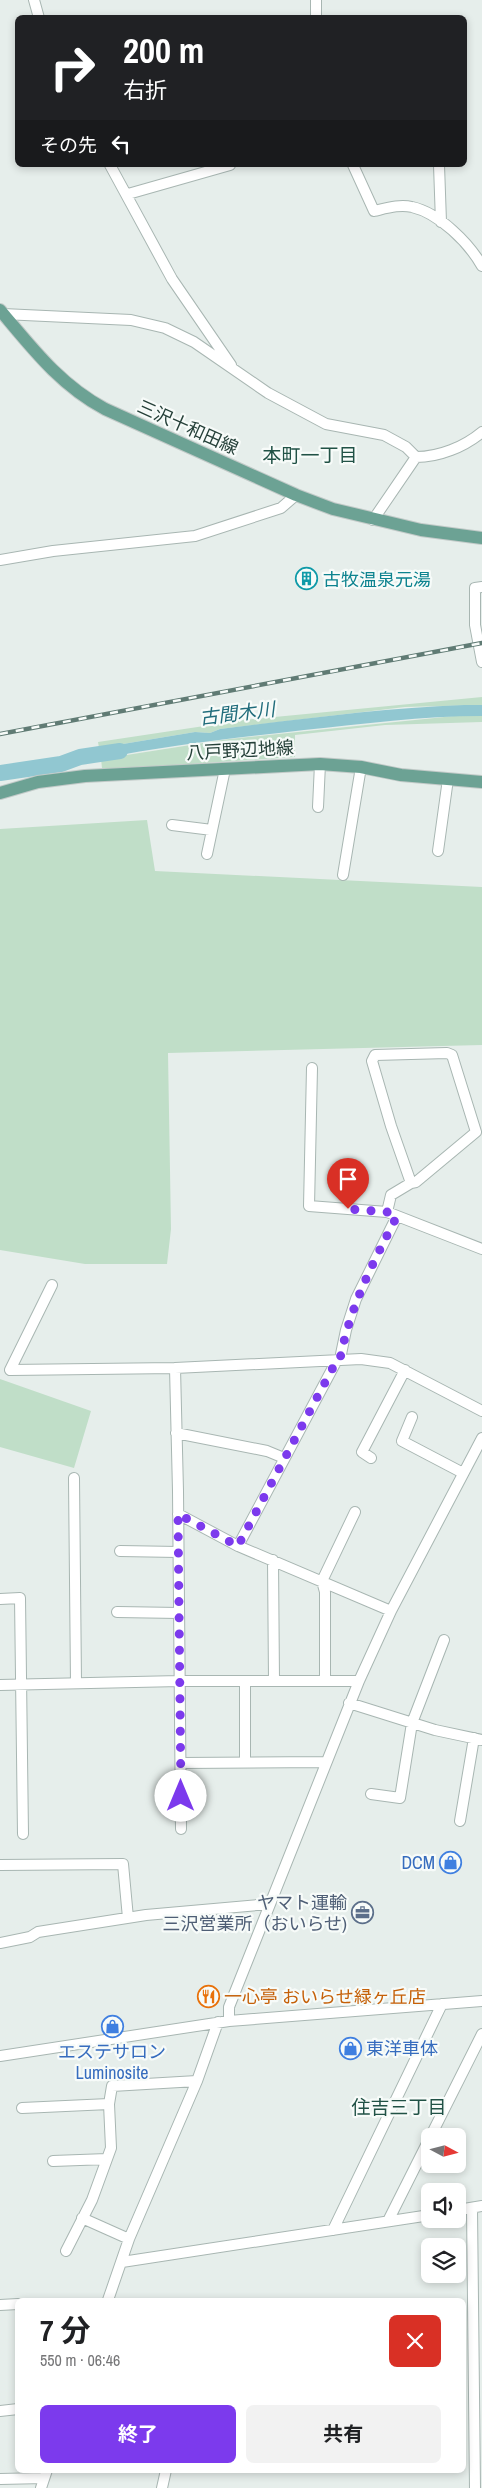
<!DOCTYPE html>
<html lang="ja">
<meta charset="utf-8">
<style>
:root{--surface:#fff;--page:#f2f2f2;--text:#202124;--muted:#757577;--accent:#7c3aed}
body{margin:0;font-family:"Archivo Narrow","Noto Sans JP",sans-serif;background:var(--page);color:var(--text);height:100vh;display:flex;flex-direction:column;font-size:19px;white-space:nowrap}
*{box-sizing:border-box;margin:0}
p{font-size:16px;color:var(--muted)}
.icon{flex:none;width:28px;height:28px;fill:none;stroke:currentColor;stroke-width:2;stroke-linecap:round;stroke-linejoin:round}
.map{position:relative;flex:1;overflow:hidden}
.details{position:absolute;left:15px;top:2298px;width:451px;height:175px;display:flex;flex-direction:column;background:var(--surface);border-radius:8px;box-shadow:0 2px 8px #0003}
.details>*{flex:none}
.banner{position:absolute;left:15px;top:15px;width:452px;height:152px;border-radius:8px;box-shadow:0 2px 8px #0003;background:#202124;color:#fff;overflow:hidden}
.needle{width:32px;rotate:97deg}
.fabs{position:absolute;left:421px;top:2128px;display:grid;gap:10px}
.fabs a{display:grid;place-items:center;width:45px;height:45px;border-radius:8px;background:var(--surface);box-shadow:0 2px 8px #0003;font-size:25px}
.pin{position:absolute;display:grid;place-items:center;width:42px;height:42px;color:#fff;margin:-51px -21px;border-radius:50% 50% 50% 0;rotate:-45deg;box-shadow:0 0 5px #0007}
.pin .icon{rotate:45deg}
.me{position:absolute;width:55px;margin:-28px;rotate:0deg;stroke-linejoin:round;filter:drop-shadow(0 0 4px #0008)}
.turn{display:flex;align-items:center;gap:18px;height:105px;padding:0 25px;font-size:22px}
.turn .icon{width:65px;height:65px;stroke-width:2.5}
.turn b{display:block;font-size:35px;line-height:42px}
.then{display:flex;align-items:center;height:48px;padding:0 25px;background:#0003;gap:10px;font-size:19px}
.round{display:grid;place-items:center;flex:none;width:52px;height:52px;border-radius:8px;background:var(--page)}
.summary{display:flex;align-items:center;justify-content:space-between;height:85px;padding:0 25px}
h1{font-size:30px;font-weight:700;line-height:38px}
.cta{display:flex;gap:10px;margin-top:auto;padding:10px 25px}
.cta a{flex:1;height:58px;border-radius:8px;background:var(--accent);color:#fff;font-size:20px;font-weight:700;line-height:58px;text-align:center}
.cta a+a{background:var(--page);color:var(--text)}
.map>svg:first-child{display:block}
</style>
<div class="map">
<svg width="482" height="2488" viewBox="0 0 482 2488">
<rect width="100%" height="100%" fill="#e6eeeb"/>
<path fill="#c0dec8" d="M 482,697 L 482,705 L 405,707 L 220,729 L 210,733 L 195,732 L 99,748 L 98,742 L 244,720 Z
M 454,716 L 482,716 L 482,722 L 385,725 L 295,735 L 295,757 L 115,769 L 102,768 L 101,759 L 229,739 Z
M 147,820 L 155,871 L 482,887 L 482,1045 L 168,1053 L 171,1229 L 167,1264 L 85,1264 L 0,1250 L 0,829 Z
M 0,1379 L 91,1411 L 74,1468 L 0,1447 Z"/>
<path fill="#91c7d1" d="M 464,705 L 482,705 L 482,716 C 422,716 363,724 304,730 C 236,738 168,745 101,759 L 99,748 L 195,732 L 210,733 L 220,729 C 302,719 383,708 464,705 Z"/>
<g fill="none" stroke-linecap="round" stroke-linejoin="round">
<path stroke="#91c7d1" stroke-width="16" d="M 0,773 L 61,764 L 80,757 L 120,751"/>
<defs>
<path id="minor" d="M 34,0 L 39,18
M 316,0 L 316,18
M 110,165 L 172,279 L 231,365
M 353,165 L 374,211 C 387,208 400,204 412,207 C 439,213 469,243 482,266
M 439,165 L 441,222
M 128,194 L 230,165
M 3,314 L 131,320 L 165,328 L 194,342 L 268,393 L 326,424 L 384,435 L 406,447 L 416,457 C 439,457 464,447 482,432
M 373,520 L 416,457
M 0,560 L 53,551 L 195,536 L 281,508 L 296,495
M 482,587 L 475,588 L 475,625 L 482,662
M 318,807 L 320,764
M 172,825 L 212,830
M 438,851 L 448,779
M 207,854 L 225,769
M 343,875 L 361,767
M 312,1068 L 309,1206 L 387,1212 L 482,1249
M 387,1212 L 391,1195 L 411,1183 L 391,1126 L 372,1061 L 375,1055 L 447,1053 L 452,1055 L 476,1132 L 416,1182 L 411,1183
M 52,1285 L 10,1370 L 175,1368
M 340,1359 L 346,1330 L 356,1299 L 397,1216
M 412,1417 L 402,1441 L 463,1473
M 176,1433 L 267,1451 L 284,1458
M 371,1458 L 362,1452 L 405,1370
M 74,1478 L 76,1683
M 178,1514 L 238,1546 L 391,1611
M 238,1546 L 337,1360
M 120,1551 L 178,1552
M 273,1560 L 274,1681
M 0,1599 L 20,1598 L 23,1834
M 117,1612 L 179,1613
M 325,1680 L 325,1592 L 322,1581 L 355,1512
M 0,1685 L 180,1681 L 359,1681
M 349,1703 L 435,1730 L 482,1740
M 245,1761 L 245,1681
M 181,1763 L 325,1762
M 371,1794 L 400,1798 L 412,1723 L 444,1640
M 460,1821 L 474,1738
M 181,1829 L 178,1491 L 175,1368 L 361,1359 L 390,1363 L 482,1411
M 0,1865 L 123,1864 L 128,1918
M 0,1943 L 30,1937 L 38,1932 L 146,1915 L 269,1904
M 229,2021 L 229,2007 L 359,1681 L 391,1611 L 482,1438
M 0,2056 L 229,2021 L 482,2001
M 22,2108 L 109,2104
M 53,2161 L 107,2159
M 472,2208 L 475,2488
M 458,2210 L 482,2206
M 82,2218 L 129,2239
M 388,2221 L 482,2034
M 333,2230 L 442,2004
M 66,2251 L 92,2200 L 111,2148 L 109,2104 L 112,2086 L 197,2081
M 122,2262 L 430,2215
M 108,2300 L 129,2239 L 197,2081 L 218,2022
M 0,2305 L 18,2304
M 0,2411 L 18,2409
M 0,2479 L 44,2478
M 41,2488 L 47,2470
M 162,2488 L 166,2470"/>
<path id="major" d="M 0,310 C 32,348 60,385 105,409 L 296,495 L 333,509 L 421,530 L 482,538
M 0,793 L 38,782 L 85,776 L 320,764 L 361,767 L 401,775 L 482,782"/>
</defs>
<use href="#minor" stroke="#a8b6b2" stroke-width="12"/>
<use href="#major" stroke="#c2cac8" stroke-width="14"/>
<use href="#minor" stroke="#fff" stroke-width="10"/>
<use href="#major" stroke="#6ca294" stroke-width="12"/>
<defs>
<path id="rail" d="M 0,734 L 482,643"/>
</defs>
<use href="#rail" stroke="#607b74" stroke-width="4.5"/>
<use href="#rail" stroke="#f7fbf9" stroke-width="2.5" stroke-dasharray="8" stroke-linecap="butt"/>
</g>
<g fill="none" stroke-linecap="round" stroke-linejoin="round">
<path stroke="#7c3aed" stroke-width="9" stroke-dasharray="0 16.2" d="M 181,1796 L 178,1514 L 238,1546 L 337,1360 L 340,1359 C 351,1304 372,1265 397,1216 L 387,1212 L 348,1209"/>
</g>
<defs>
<symbol id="building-ring" viewBox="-11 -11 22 22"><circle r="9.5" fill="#f7fbf9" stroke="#0f9aa8" stroke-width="1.5"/><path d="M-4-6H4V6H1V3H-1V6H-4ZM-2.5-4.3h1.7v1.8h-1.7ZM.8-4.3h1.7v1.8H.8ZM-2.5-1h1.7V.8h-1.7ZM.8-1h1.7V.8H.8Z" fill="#0f9aa8"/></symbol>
<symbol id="shop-ring" viewBox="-11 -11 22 22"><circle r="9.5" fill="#f7fbf9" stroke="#3f7fe0" stroke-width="1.5"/><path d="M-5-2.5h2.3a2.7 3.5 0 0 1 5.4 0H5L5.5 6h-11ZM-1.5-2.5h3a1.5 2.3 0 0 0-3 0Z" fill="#3f7fe0"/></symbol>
<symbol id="office-ring" viewBox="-11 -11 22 22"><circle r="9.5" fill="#f7fbf9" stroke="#5c6f8a" stroke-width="1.5"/><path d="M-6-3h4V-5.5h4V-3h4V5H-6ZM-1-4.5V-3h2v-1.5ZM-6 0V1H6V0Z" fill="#5c6f8a"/></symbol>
<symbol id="restaurant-ring" viewBox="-11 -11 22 22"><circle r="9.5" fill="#f7fbf9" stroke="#e8710a" stroke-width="1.5"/><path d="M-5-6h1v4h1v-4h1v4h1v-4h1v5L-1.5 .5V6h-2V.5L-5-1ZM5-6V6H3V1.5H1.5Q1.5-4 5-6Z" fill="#e8710a"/></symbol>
</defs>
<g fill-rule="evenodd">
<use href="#building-ring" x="294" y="566" width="25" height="25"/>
<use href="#shop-ring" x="438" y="1850" width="25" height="25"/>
<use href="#office-ring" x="350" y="1900" width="25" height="25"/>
<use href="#restaurant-ring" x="196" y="1984" width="25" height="25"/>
<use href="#shop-ring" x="100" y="2014" width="25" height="25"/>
<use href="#shop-ring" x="338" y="2036" width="25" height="25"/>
</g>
<g text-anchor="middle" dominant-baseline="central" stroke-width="4.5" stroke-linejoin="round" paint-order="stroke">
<g font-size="18" fill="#254039" stroke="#f7fbf9">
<text transform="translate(188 427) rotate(24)">三沢十和田線</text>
<text transform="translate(240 750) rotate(-3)">八戸野辺地線</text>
</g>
<g font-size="18" fill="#0d838f" stroke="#f7fbf9" text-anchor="start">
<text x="323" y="579">古牧温泉元湯</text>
</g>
<g font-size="18" fill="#366cbe" stroke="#f7fbf9" text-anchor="end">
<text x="435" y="1862">DCM</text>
<text x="366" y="2048" text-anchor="start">東洋車体</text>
<text x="112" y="2051" text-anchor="middle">エステサロン<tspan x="112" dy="21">Luminosite</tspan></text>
</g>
<g font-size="18" fill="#4e5e75" stroke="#f7fbf9" text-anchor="end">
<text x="347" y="1902">ヤマト運輸<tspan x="347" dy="21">三沢営業所（おいらせ)</tspan></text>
</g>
<g font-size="18" fill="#c56008" stroke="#f7fbf9" text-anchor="start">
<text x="224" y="1996">一心亭 おいらせ緑ヶ丘店</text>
</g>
<g font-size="19" fill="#215246" stroke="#f7fbf9">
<text x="310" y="455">本町一丁目</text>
<text x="399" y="2107">住吉三丁目</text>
</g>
<g font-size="19" font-style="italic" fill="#206c7b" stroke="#f7fbf9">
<text transform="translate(237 713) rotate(-7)">古間木川</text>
</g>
</g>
</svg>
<div class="fabs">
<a><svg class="needle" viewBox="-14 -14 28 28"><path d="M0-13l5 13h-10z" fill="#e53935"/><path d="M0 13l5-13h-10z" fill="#757577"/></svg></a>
<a><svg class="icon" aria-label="sound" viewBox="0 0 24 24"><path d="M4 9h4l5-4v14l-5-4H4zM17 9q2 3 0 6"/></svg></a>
<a><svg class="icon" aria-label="layers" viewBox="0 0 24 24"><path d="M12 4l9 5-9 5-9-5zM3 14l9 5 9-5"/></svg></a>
</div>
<div class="pin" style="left:348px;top:1209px;background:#d93025"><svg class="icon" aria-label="arrive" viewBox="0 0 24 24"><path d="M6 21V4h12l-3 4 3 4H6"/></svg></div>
<svg class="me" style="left:181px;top:1796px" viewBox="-20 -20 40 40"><circle r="19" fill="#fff"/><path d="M0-13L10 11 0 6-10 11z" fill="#7c3aed"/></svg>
<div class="banner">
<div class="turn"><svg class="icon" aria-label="right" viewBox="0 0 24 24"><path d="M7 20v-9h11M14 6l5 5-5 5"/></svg><div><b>200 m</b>右折</div></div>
<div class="then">その先<svg class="icon" aria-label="left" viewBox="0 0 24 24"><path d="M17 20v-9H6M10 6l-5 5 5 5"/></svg></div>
</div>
<section class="details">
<div class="summary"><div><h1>7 分</h1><p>550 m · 06:46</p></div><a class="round" style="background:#d93025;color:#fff"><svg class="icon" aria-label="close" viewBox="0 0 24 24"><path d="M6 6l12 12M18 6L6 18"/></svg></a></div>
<div class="cta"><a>終了</a><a>共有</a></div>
</section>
</div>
